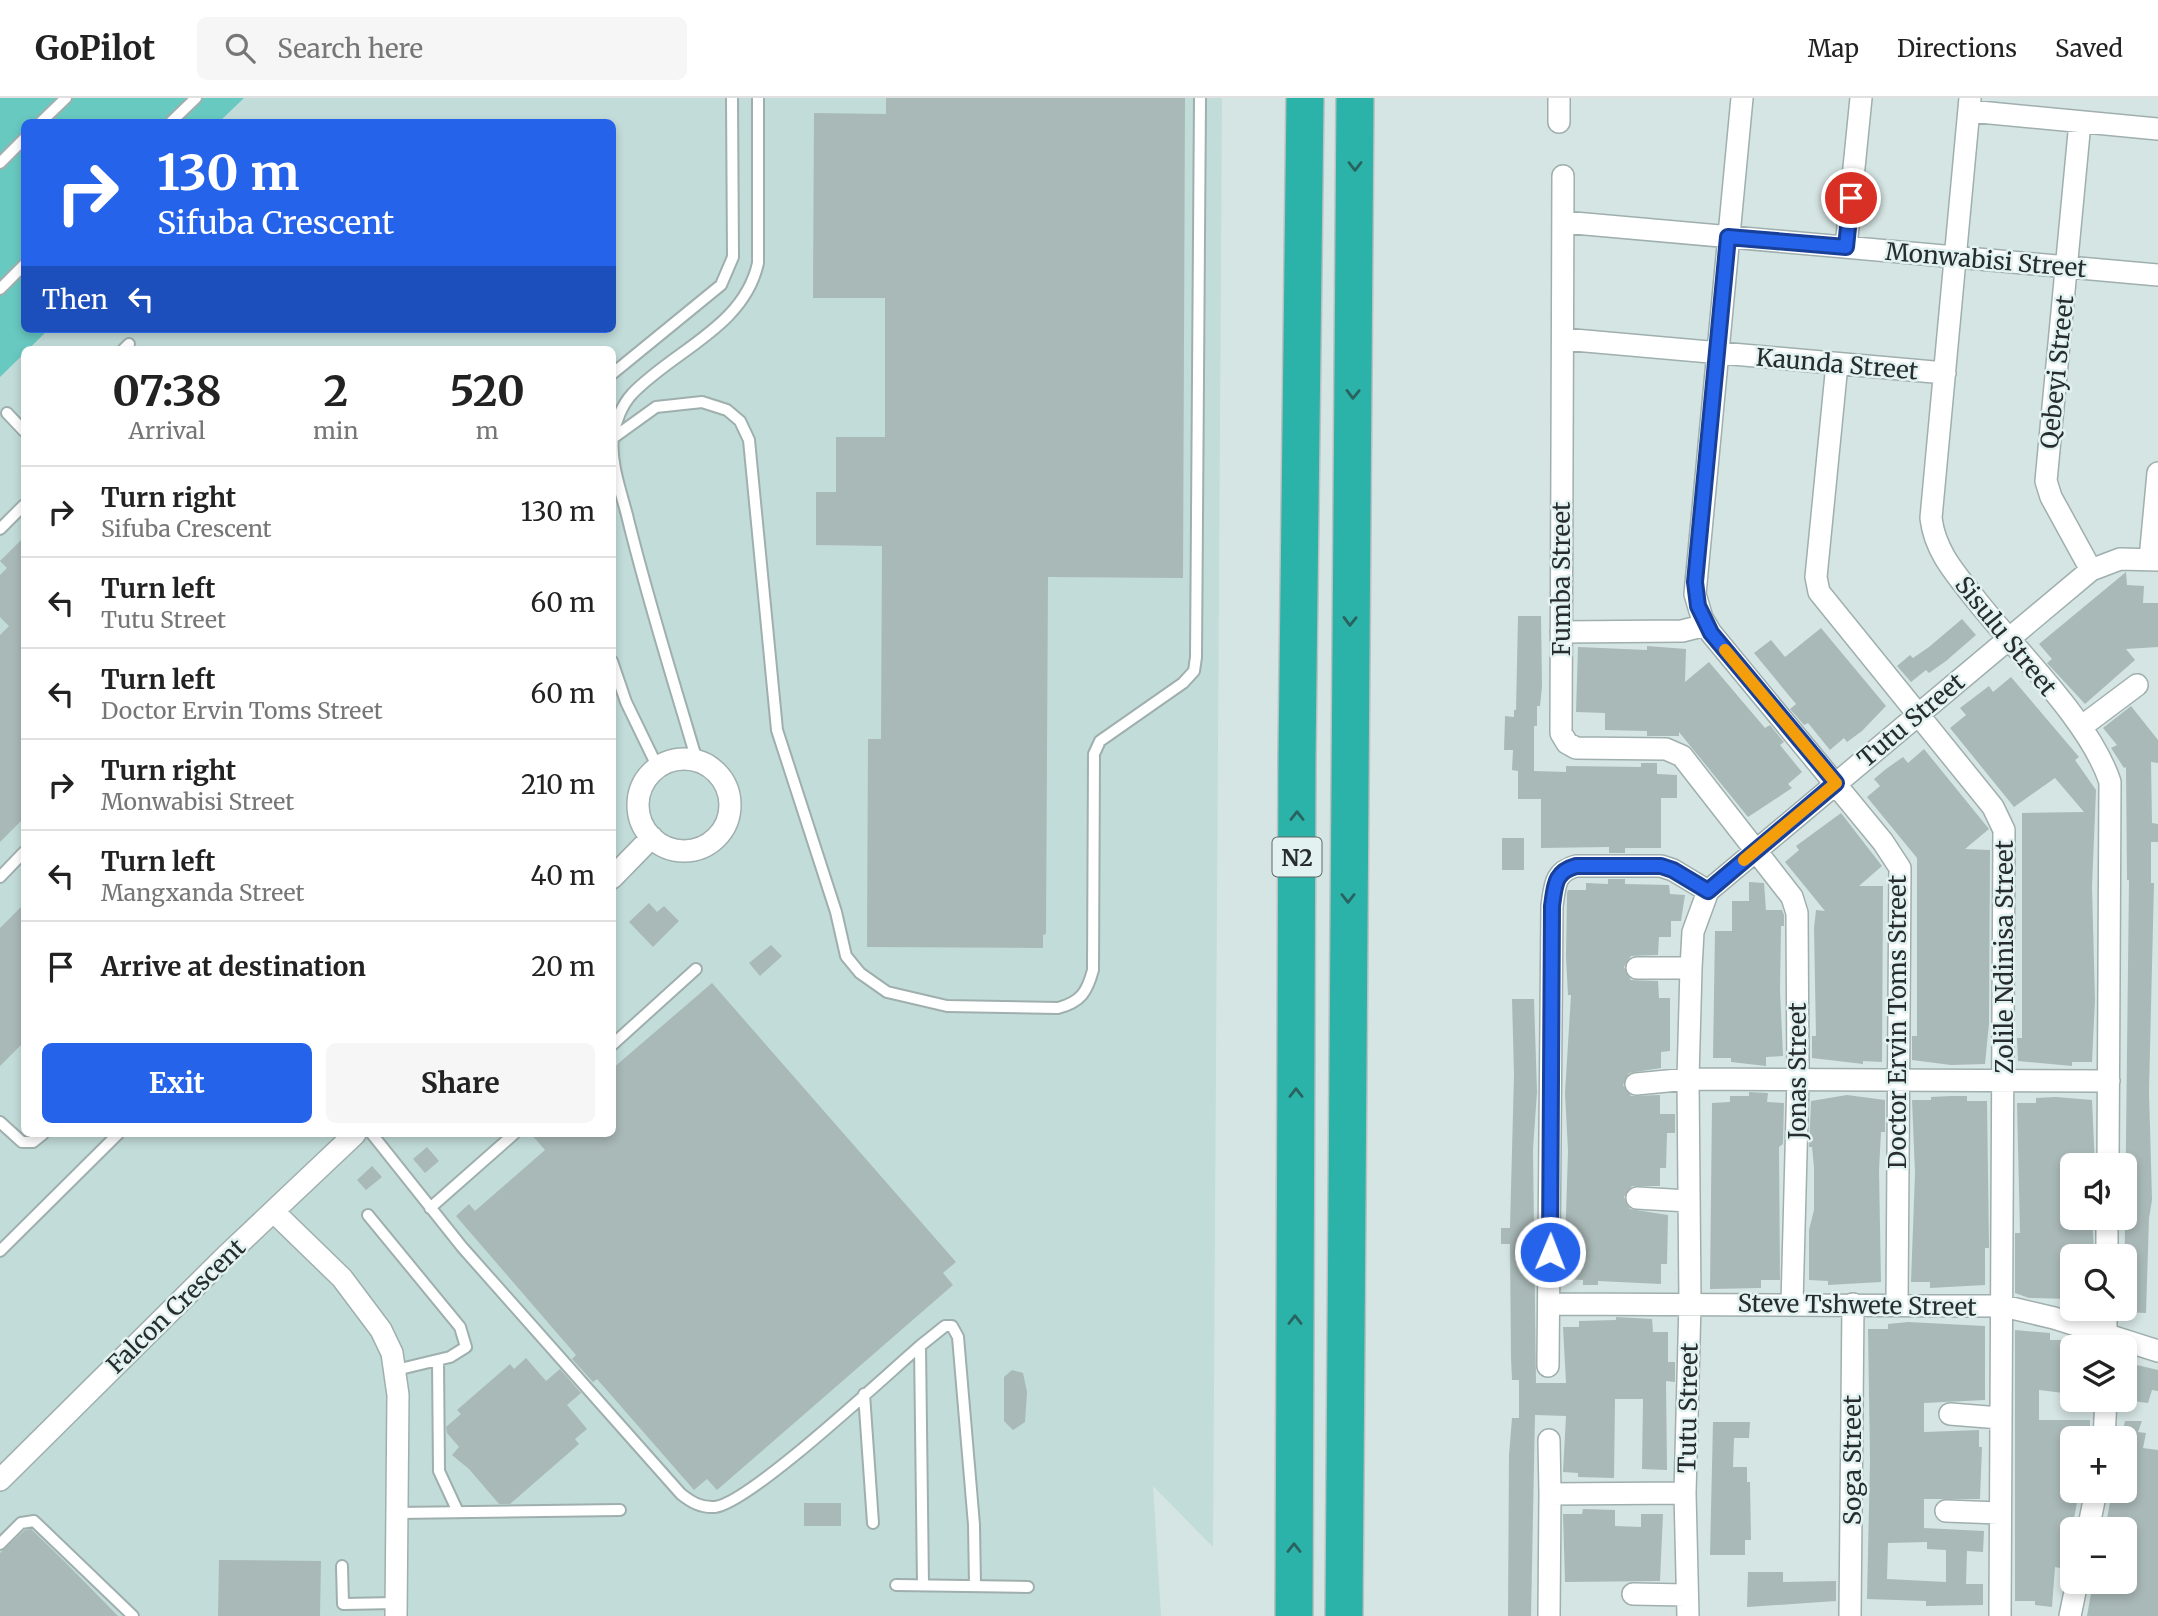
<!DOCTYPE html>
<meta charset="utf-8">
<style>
:root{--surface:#fff;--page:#f6f6f6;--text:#222;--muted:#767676;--line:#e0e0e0;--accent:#2563eb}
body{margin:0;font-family:Merriweather,serif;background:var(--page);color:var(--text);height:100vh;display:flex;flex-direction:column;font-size:26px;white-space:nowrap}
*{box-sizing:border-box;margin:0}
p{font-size:23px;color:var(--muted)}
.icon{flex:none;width:38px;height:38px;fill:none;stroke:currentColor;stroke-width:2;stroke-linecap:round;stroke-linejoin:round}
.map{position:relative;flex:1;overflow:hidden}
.sheet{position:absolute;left:21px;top:248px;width:595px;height:791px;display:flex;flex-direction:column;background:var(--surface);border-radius:10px;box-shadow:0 4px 10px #0003}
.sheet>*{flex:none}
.guide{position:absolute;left:21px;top:21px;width:595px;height:214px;border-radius:10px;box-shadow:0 4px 10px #0003;background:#2563eb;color:#fff;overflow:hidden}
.fabs{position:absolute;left:2060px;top:1055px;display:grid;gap:14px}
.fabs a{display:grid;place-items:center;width:77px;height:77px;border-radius:10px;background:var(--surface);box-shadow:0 4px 10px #0003;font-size:35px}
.pin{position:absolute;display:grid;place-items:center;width:60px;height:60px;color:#fff;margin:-30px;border:4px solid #fff;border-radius:50%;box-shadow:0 2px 7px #0007}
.me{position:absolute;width:77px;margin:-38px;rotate:1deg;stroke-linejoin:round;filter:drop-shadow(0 0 5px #0008)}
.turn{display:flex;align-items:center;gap:24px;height:147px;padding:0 21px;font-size:32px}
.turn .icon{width:91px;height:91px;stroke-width:2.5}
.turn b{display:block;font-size:49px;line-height:60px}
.then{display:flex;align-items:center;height:66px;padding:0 21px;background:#0003;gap:14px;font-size:26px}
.eta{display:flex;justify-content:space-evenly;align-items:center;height:119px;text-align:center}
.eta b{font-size:42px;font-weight:700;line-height:49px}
.action{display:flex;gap:14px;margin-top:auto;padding:14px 21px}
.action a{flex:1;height:80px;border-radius:10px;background:var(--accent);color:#fff;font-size:28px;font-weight:700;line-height:80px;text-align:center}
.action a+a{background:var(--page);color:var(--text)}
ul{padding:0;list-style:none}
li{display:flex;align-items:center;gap:21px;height:91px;padding:0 21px;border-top:2px solid var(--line)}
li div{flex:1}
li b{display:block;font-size:26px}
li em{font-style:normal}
header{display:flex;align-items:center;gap:42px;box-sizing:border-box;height:98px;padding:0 35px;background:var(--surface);border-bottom:2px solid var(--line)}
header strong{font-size:33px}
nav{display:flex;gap:38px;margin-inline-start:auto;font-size:24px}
.search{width:490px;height:63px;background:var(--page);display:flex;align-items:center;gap:18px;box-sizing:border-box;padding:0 24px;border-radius:10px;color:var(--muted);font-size:26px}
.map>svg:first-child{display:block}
</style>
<header>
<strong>GoPilot</strong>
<div class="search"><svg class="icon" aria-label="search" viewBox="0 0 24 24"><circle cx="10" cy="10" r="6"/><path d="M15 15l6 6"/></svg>Search here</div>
<nav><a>Map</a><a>Directions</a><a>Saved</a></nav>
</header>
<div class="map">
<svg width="2158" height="1518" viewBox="0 0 2158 1518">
<rect width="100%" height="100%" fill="#d5e5e3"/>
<path fill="#c2dcd9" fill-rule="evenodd" d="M 0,0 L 1222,0 L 1213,1449 L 1153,1388 L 1161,1518 L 0,1518 ZM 24,24 L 612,24 L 612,231 L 24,231 ZM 24,252 L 612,252 L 612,1036 L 24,1036 Z"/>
<path fill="#68c9c1" d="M 0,0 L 244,0 L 219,24 L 24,24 L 24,231 L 49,231 L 0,279 Z"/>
<path fill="#a9b9b7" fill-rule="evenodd" d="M 886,0 L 1185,0 L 1183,480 L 1048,479 L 1046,836 L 1043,837 L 1043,850 L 867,849 L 868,641 L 881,641 L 882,448 L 816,447 L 816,394 L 836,394 L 836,339 L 885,339 L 885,200 L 813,200 L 814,15 L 886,16 Z
M 24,439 L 24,720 L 0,744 L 0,537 L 9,528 L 0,519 L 0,477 L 7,470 L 0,463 Z
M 2126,474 L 2127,487 L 2144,488 L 2143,505 L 2158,505 L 2158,549 L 2126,551 L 2135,562 L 2085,606 L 2047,565 L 2052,561 L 2039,546 Z
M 1518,518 L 1541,518 L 1542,588 L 1540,608 L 1537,608 L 1537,628 L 1534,628 L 1534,673 L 1566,674 L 1566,668 L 1641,669 L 1641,665 L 1657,665 L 1657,676 L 1677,677 L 1677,700 L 1661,700 L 1661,750 L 1625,750 L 1625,755 L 1609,755 L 1609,749 L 1541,750 L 1541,701 L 1518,701 L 1518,673 L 1512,672 L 1513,652 L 1504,652 L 1505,618 L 1514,619 L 1514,612 L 1516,612 Z
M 1962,521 L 1976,537 L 1946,563 L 1929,575 L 1926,572 L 1911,584 L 1897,568 L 1910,557 L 1913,560 L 1929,549 Z
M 1821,530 L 1886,608 L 1862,633 L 1847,644 L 1844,640 L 1830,652 L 1808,625 L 1804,627 L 1790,611 L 1796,606 L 1754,555 L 1771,542 L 1785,559 Z
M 1647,548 L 1686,551 L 1685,584 L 1709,564 L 1765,630 L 1770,627 L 1784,644 L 1780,647 L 1802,674 L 1788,686 L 1792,690 L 1748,719 L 1679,634 L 1679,638 L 1647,638 L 1647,633 L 1605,632 L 1605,615 L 1576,614 L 1578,549 L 1647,552 Z
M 2011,579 L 2079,659 L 2075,662 L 2096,692 L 2092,789 L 2095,902 L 2092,964 L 2072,964 L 2072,968 L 2018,963 L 2017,940 L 2022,940 L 2022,715 L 2084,714 L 2055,680 L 2014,709 L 1950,630 L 1966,617 L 1960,610 L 1989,588 L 1993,594 Z
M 2131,608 L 2158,642 L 2158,665 L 2151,664 L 2152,725 L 2158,726 L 2158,744 L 2151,744 L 2151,785 L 2154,785 L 2149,993 L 2152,1102 L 2149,1120 L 2146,1215 L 2124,1214 L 2129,782 L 2127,782 L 2126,669 L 2124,670 L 2111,650 L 2117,647 L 2103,630 Z
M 1924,651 L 1989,731 L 1965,751 L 1990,752 L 1989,925 L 1985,966 L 1951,967 L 1912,962 L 1912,938 L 1917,938 L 1917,760 L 1867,699 L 1880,688 L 1874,681 L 1886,671 L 1903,659 L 1908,665 Z
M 1841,715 L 1882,768 L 1859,788 L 1883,788 L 1882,964 L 1863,963 L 1863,966 L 1812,960 L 1812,938 L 1816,938 L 1814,830 L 1816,812 L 1825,813 L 1785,764 L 1799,752 L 1796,748 Z
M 1502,740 L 1524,740 L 1524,772 L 1502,772 Z
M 1608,781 L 1625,781 L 1625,786 L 1669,787 L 1670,796 L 1685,797 L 1681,823 L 1671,823 L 1671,839 L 1659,839 L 1658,857 L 1631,858 L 1624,869 L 1631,882 L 1658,883 L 1659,900 L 1670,900 L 1670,953 L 1661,954 L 1661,970 L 1629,975 L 1623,987 L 1631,998 L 1660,997 L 1660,1016 L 1675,1016 L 1675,1035 L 1667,1035 L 1666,1070 L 1660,1070 L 1660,1088 L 1632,1088 L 1624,1099 L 1630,1111 L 1668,1117 L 1667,1166 L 1661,1166 L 1661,1186 L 1598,1183 L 1598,1187 L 1583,1187 L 1583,1182 L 1564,1181 L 1568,1053 L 1565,995 L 1571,897 L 1568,897 L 1566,859 L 1567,795 L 1568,792 L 1586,792 L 1586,785 L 1608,786 Z
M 1749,784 L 1764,785 L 1766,812 L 1782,812 L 1784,817 L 1784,828 L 1781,828 L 1780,892 L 1783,958 L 1766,959 L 1766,968 L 1731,964 L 1731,960 L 1713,960 L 1715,833 L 1732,833 L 1732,803 L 1749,803 Z
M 649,805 L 657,814 L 664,808 L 679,823 L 653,849 L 629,824 Z
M 24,806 L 24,944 L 0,968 L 0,830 Z
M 771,847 L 782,858 L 760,878 L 749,865 Z
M 712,885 L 956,1164 L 943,1175 L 953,1187 L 717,1392 L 707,1381 L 694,1392 L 597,1281 L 593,1284 L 572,1261 L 576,1257 L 456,1118 L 469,1106 L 475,1113 L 545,1052 L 531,1036 L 612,1036 L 612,971 Z
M 1512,901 L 1534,901 L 1537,994 L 1533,1051 L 1536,1285 L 1566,1285 L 1563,1229 L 1579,1229 L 1579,1223 L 1616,1222 L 1616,1219 L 1652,1221 L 1653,1234 L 1668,1234 L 1668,1264 L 1675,1264 L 1675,1284 L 1666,1283 L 1667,1372 L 1642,1371 L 1643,1301 L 1615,1301 L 1614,1380 L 1578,1379 L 1578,1375 L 1563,1374 L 1566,1318 L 1535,1317 L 1531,1518 L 1508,1518 L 1509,1357 L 1512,1320 L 1519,1320 L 1519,1282 L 1512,1282 L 1511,1260 L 1510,1146 L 1501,1146 L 1501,1130 L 1510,1130 L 1514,976 Z
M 1749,994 L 1768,995 L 1767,1004 L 1784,1005 L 1783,1046 L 1779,1049 L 1780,1182 L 1761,1182 L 1761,1190 L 1710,1191 L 1712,1005 L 1730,1004 L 1730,998 L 1749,998 Z
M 1847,997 L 1885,1002 L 1885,1034 L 1881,1034 L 1879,1072 L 1881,1184 L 1828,1187 L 1828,1183 L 1809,1182 L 1809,1132 L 1814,1112 L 1814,1069 L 1812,1049 L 1809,1049 L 1811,1003 Z
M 1951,998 L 1967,998 L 1967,1003 L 1987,1003 L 1989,1150 L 1985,1150 L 1985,1187 L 1930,1190 L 1930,1184 L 1911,1184 L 1915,1075 L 1912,1002 L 1931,1002 L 1931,999 Z
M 2056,999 L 2092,1002 L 2095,1068 L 2072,1068 L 2072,1120 L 2092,1120 L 2094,1151 L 2071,1150 L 2071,1201 L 2029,1200 L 2015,1195 L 2015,1135 L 2020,1135 L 2017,1005 L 2036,1005 L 2036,1000 Z
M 427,1049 L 439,1063 L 425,1075 L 413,1061 Z
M 372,1068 L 382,1079 L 366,1092 L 357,1082 Z
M 1908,1224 L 1985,1228 L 1985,1302 L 1924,1305 L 1924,1334 L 1979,1332 L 1979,1349 L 1982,1349 L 1980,1401 L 1924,1401 L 1924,1430 L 1984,1433 L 1983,1454 L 1967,1453 L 1966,1486 L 1983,1486 L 1983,1507 L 1926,1508 L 1926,1503 L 1867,1501 L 1870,1362 L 1868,1231 L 1888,1231 L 1888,1226 ZM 1927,1444 L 1927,1451 L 1946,1452 L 1946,1484 L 1887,1481 L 1888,1445 Z
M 2015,1232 L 2050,1235 L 2050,1242 L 2068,1242 L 2068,1251 L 2072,1251 L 2072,1296 L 2039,1292 L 2039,1322 L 2090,1322 L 2090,1338 L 2072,1338 L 2072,1393 L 2079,1393 L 2065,1471 L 2055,1469 L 2052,1509 L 2035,1507 L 2035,1503 L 2015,1503 Z
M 526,1260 L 546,1283 L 560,1271 L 581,1295 L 567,1307 L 587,1331 L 575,1341 L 579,1346 L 510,1406 L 499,1406 L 469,1371 L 452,1357 L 459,1349 L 447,1335 L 446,1329 L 461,1316 L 457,1312 L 510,1266 L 514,1271 Z
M 2124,1264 L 2158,1272 L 2158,1293 L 2152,1292 L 2148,1305 L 2124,1302 Z
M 1012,1272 L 1023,1275 L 1027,1294 L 1025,1324 L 1013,1332 L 1004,1323 L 1004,1279 Z
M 2125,1323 L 2142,1323 L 2138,1334 L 2146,1335 L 2143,1350 L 2158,1352 L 2158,1518 L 2087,1518 L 2093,1484 L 2124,1484 L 2124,1432 L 2105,1432 L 2112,1393 L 2124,1393 L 2124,1340 L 2121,1340 Z
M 1713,1324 L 1750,1324 L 1749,1340 L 1734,1340 L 1733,1369 L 1747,1369 L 1747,1384 L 1750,1384 L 1751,1442 L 1745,1442 L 1745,1457 L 1710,1457 Z
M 804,1405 L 841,1405 L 841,1428 L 804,1428 Z
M 1583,1411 L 1615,1412 L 1615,1428 L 1641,1429 L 1641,1416 L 1663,1416 L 1660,1483 L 1565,1484 L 1563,1416 L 1582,1416 Z
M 31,1431 L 62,1461 L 118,1518 L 0,1518 L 0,1455 L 25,1432 Z
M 219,1462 L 321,1463 L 320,1518 L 218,1518 Z
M 1748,1474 L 1783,1474 L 1783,1484 L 1836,1483 L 1836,1503 L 1747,1509 Z"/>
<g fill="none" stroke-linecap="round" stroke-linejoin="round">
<defs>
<path id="service" d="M 41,24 L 66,0
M 171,24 L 196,0
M 0,65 L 24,41
M 0,191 L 24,167
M 123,252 L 129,246
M 612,276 L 721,187 L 733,159 L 732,0
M 7,315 L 24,333
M 613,340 L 656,309 L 702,304 L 727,312 L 740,323 L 749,342 L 777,632 L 836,814 L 846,858 L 860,875 L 887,894 L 947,908 L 1058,910 C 1081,904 1087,894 1093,872 L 1094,656 L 1100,643 L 1183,585 L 1194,573 L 1196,559 L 1200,0
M 0,431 L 24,407
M 612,563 L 626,604 L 658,670
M 697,663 C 673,581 647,500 627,417 C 621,394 610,364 613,339 C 615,324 622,307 632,296 C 674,252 744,229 758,165 L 758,0
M 0,779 L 24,754
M 612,947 L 696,871
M 0,1024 L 22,1044 L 33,1044 L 43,1036
M 372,1036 L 462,1149 L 681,1396 C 691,1404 701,1410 715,1409 C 750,1405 885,1278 920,1248 L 945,1228 L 952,1228 L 958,1239 L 974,1427 L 975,1487
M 430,1110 L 514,1036
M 368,1117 L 460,1229 L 466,1249 L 450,1259 L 396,1272
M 0,1153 L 118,1036
M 920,1248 L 923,1487
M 438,1262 L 439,1373 L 458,1414
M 864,1296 L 873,1425
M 397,1415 L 620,1412
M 0,1446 L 21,1425 L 34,1423 L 133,1518
M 342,1468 L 343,1506 L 396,1505
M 896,1487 L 1028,1489"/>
<path id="minor" d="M 1742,0 L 1695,496 L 1702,520 L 1711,535 L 1883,744 L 1900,770 L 1897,1206
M 1970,0 L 1931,420 C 1935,454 1956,476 1977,503 C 2018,555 2090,623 2110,684 L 2108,1068
M 1969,13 L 2158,31
M 1559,24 L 1559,0
M 2080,24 L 2046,383 L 2051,399 L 2091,472
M 1563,78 L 1561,635 L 1567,645 L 1576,650 L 1666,651 L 1682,658 L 1792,799 L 1797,815 L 1798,980 L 1792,1206
M 1563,124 L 2158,177
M 1846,149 L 1861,0
M 1563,241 L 1945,275
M 1837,266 L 1816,479 L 1819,494 L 1993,709 L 2004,732 L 2000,1518
M 2150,461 L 2158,375
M 1561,534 L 1682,533 L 1706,527
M 2081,629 L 2137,587
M638 707a46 46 0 1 1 92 0a46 46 0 1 1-92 0Z
M 612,780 L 652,739
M 1637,870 L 1691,870
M 1636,986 L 1688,981 L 2109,983
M 1637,1100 L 1688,1103
M 274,1114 L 342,1180 L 381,1232 L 392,1255 L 398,1297 L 396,1518
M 2107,1158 L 2107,1120
M 1549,1206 L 2003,1208 L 2054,1220 L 2158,1253
M 2106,1250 L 2106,1211
M 1548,1268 L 1552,808 C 1555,788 1554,774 1576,768 L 1661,768 L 1673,772 L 1708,793
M 1950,1316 L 2000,1320
M 2104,1340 L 2106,1302
M 1549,1342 L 1550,1396
M 0,1382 L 226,1158 L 355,1036
M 1946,1413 L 1999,1415
M 2088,1432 L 2096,1393
M 1633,1496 L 1686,1497
M 1549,1518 L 1550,1396 L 1685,1395
M 1688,1518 L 1685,1395 L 1690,1205 L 1688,981 L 1691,870 L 1693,834 L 1708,793 L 2091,472 L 2120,461 L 2158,462
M 1850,1518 L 1853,1206
M 2070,1518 L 2077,1484"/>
<path id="motorway" d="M 1294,1518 L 1297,659 L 1305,0
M 1344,1518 L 1355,0"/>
</defs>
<use href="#service" stroke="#9fafad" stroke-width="14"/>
<use href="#minor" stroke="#9fafad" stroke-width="24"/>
<use href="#motorway" stroke="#bec0c0" stroke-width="40"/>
<use href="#service" stroke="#fff" stroke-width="10"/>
<use href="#minor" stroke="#fff" stroke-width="21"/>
<use href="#motorway" stroke="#2bb2a9" stroke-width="37"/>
</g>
<defs><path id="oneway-chevron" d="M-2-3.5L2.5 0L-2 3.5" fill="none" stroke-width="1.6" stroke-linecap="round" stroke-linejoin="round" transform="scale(1.75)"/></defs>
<g stroke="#29625e">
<use href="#oneway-chevron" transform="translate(1355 68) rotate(90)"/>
<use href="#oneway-chevron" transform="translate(1353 296) rotate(91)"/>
<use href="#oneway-chevron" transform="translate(1350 523) rotate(91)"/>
<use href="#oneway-chevron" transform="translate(1297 718) rotate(-90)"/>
<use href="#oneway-chevron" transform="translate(1348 800) rotate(90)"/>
<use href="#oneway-chevron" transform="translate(1296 995) rotate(-90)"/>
<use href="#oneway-chevron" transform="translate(1295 1222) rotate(-90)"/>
<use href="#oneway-chevron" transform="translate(1294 1450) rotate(-90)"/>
</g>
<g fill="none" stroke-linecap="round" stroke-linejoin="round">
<defs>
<path id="route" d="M 1550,1154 L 1552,808 C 1555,788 1554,774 1576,768 L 1661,768 L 1673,772 L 1708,793 L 1836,685 L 1711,535 L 1698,508 L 1695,484 L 1728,139 L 1846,149 L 1851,100"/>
</defs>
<use href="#route" stroke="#184099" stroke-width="18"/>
<use href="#route" stroke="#2563eb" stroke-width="12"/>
<path stroke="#f59e0b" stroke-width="12" d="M 1725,552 L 1836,685 L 1744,762"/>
</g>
<g text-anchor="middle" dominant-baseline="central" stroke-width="5" stroke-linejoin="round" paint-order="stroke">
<rect fill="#e2f2f0" stroke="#5f6867" stroke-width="2" x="1272.5" y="739.5" width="49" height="39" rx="5"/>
<g font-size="23" font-weight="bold" fill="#272d2c">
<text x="1297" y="759">N2</text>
</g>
<g font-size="24" fill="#272d2c" stroke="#e2f2f0">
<text transform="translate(1986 162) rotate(5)">Monwabisi Street</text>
<text transform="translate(1837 266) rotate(5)">Kaunda Street</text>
<text transform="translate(2057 274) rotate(-84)">Qebeyi Street</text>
<text transform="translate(1561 481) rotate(-90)">Fumba Street</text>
<text transform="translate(2006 538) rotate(51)">Sisulu Street</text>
<text transform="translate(1911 622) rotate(-40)">Tutu Street</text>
<text transform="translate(2004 859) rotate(-90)">Zolile Ndinisa Street</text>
<text transform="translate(1897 924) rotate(-90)">Doctor Ervin Toms Street</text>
<text transform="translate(1797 973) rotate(-90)">Jonas Street</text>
<text transform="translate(1857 1207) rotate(1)">Steve Tshwete Street</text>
<text transform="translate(176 1208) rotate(-44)">Falcon Crescent</text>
<text transform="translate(1688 1310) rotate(-89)">Tutu Street</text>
<text transform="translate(1852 1362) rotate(-90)">Soga Street</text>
</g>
</g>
</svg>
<div class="fabs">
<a><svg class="icon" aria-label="sound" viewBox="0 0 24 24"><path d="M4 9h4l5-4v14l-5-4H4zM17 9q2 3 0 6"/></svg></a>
<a><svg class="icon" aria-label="search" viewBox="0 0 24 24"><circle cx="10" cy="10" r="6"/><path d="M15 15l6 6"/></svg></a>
<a><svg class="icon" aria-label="layers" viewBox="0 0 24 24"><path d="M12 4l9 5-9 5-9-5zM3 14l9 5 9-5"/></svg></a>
<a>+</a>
<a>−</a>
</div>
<div class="pin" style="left:1851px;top:100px;background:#d93025"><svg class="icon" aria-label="arrive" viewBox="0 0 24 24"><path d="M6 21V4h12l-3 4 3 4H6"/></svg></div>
<svg class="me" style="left:1550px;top:1154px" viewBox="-20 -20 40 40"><circle r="17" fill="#2563eb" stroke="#fff" stroke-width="3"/><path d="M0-11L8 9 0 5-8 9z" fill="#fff"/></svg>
<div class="guide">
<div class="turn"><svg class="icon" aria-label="right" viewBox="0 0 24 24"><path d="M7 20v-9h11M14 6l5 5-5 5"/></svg><div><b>130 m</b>Sifuba Crescent</div></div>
<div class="then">Then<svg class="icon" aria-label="left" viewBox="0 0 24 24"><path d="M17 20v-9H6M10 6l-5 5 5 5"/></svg></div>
</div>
<section class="sheet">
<div class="eta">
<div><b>07:38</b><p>Arrival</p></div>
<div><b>2</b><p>min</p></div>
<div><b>520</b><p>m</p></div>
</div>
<ul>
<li><svg class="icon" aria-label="right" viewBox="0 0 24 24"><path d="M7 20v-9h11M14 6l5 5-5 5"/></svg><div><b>Turn right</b><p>Sifuba Crescent</p></div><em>130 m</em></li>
<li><svg class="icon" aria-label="left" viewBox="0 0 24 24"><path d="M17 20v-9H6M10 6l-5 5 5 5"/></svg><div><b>Turn left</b><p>Tutu Street</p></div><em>60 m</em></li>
<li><svg class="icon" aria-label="left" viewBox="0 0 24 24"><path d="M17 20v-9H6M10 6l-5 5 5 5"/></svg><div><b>Turn left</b><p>Doctor Ervin Toms Street</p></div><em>60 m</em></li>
<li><svg class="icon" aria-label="right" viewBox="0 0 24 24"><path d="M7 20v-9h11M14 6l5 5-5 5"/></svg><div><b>Turn right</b><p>Monwabisi Street</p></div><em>210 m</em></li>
<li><svg class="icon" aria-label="left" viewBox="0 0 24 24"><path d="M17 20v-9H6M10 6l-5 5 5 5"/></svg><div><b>Turn left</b><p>Mangxanda Street</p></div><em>40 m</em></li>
<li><svg class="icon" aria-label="arrive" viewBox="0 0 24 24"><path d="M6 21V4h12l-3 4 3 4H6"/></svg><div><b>Arrive at destination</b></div><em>20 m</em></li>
</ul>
<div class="action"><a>Exit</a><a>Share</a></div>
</section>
</div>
